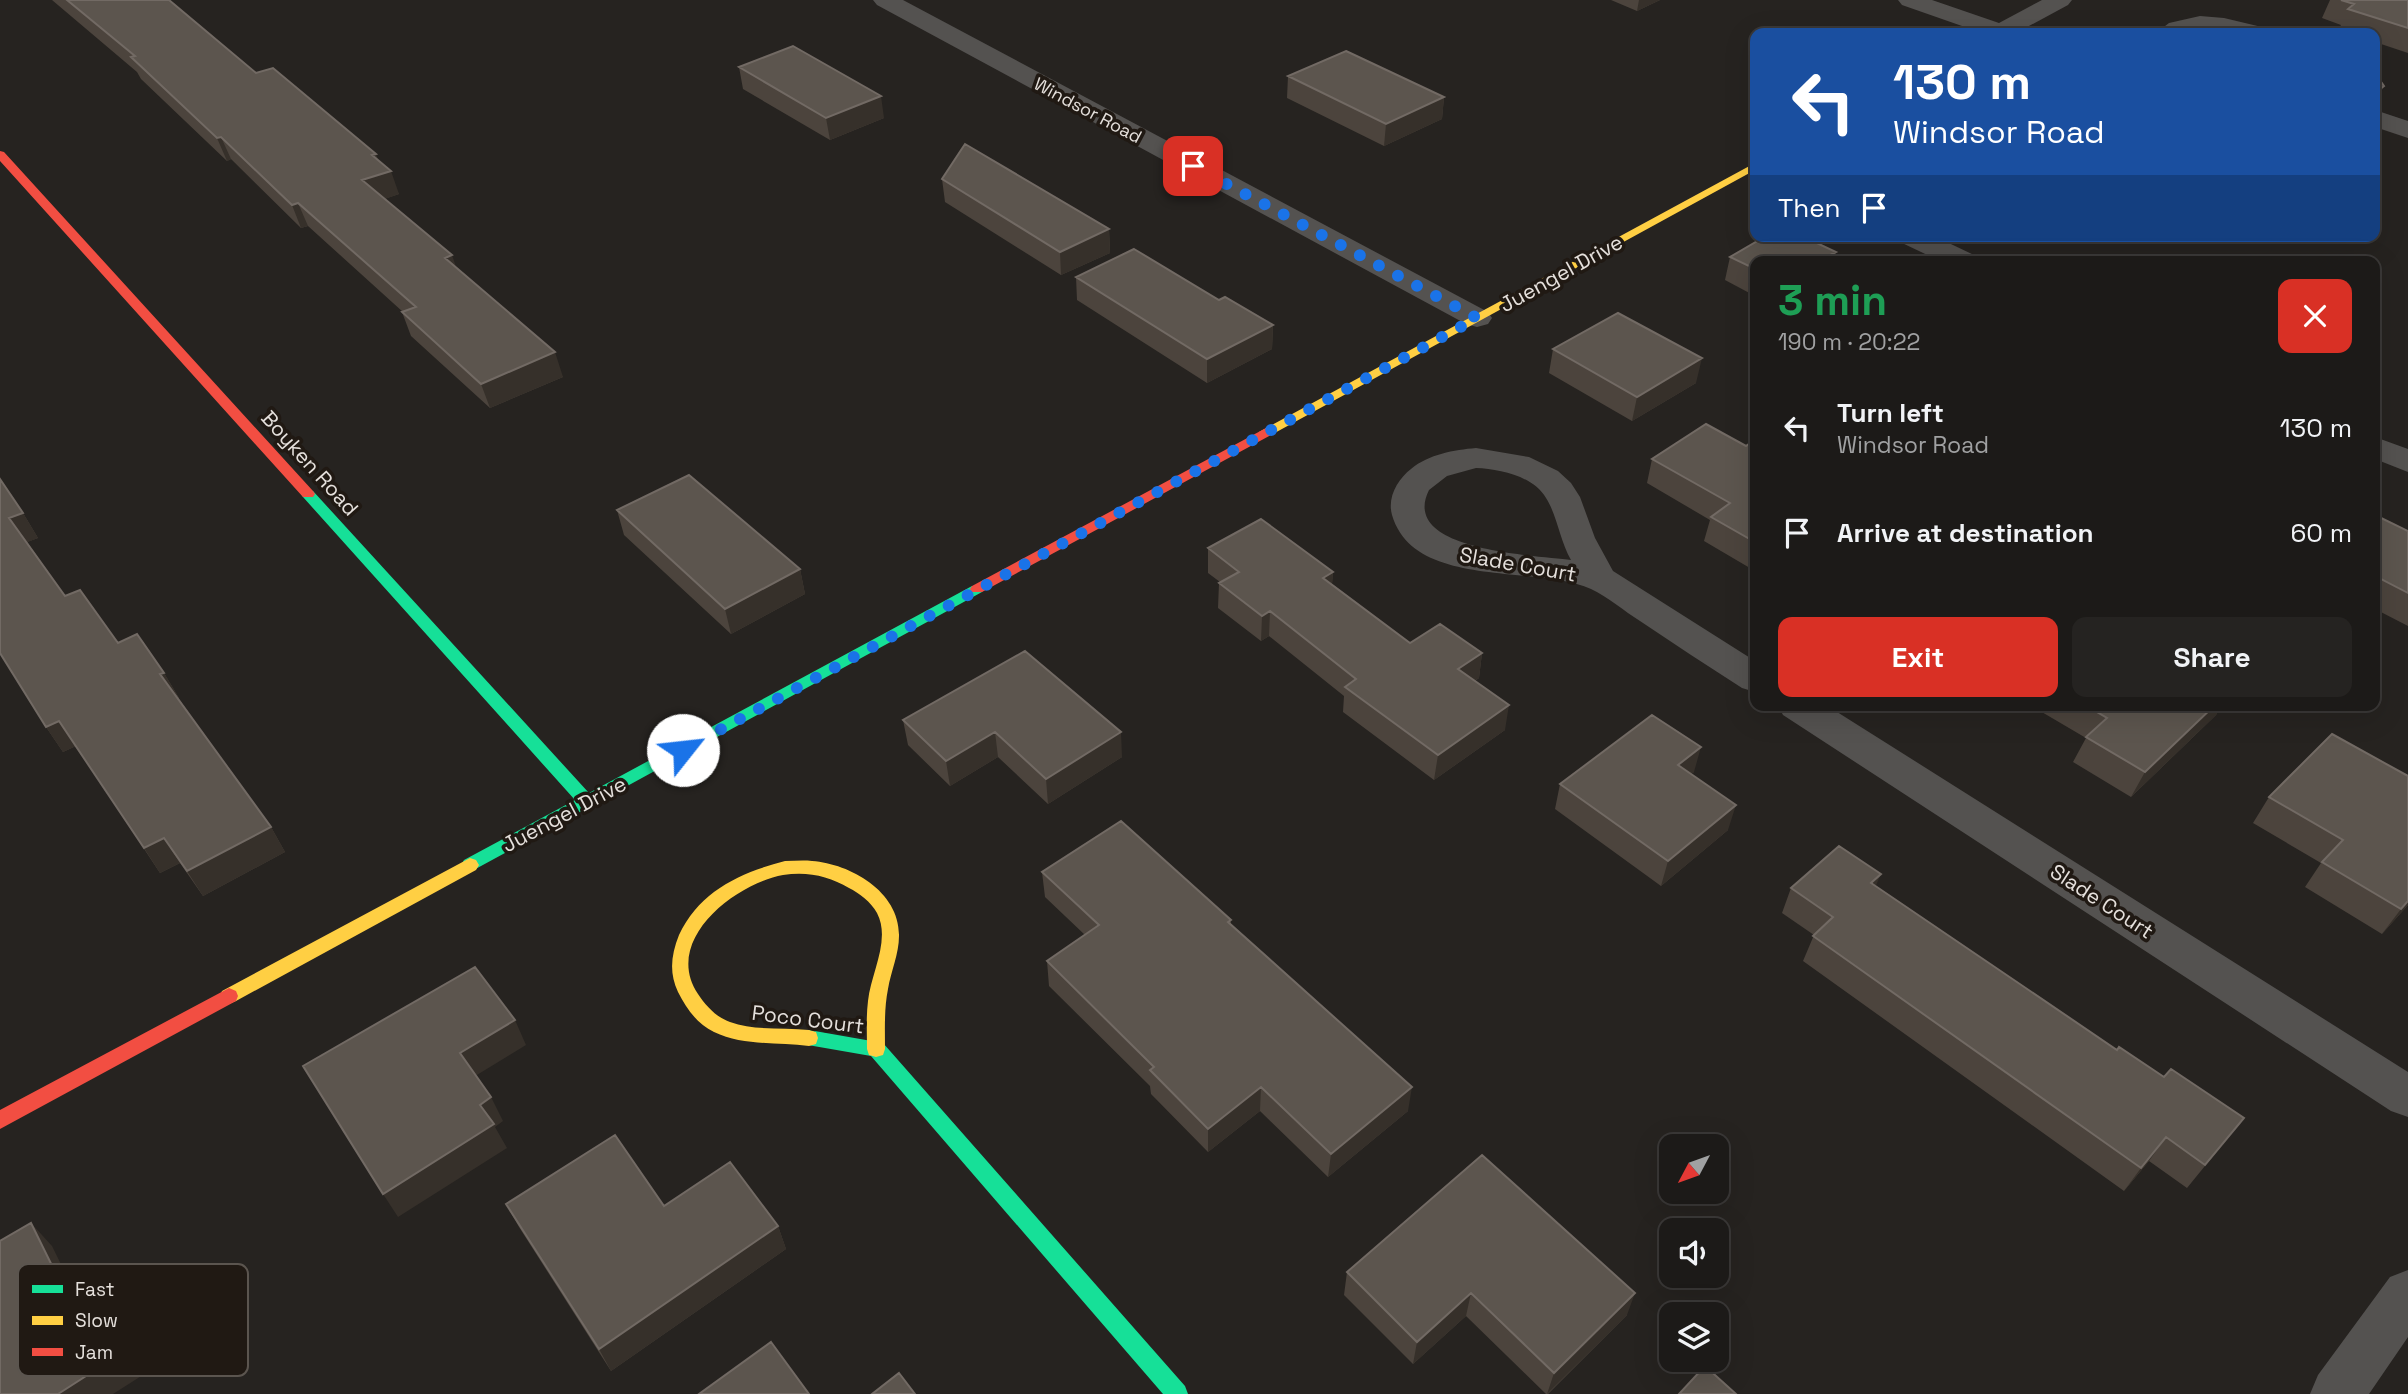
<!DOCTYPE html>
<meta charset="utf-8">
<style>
:root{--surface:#1c1a18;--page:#252321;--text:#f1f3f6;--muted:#a0a1a2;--line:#3a3837;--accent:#d93025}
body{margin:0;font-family:"Space Grotesk",sans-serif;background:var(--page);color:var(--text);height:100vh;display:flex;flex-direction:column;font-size:26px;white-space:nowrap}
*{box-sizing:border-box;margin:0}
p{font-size:23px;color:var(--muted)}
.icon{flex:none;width:38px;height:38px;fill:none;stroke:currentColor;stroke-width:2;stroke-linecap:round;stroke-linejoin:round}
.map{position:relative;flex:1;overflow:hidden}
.drawer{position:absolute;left:1750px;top:256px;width:630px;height:455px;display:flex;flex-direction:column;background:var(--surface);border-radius:14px;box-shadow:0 7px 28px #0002,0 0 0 2px var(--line)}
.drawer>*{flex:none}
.hud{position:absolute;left:1750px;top:28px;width:630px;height:214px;border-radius:14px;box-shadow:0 7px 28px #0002,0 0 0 2px var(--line);background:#1a4fa0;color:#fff;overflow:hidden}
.needle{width:46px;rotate:229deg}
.buttons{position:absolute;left:1659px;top:1134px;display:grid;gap:14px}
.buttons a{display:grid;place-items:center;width:70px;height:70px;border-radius:14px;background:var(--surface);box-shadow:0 7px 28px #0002,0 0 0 2px var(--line);font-size:35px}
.pin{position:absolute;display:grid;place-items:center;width:60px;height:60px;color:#fff;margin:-30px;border-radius:14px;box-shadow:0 4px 10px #0006}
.me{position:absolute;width:77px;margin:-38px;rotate:61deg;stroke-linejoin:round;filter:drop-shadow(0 0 5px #0008)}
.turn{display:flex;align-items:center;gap:24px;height:147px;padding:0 28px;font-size:32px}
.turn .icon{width:91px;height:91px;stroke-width:2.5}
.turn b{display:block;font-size:49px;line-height:60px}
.then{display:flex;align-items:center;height:66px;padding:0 28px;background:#0003;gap:14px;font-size:26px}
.round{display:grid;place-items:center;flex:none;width:74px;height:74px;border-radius:14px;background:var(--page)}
.head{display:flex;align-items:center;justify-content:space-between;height:119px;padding:0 28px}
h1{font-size:42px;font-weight:600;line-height:52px;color:#1e9e55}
.button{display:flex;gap:14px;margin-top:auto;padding:14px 28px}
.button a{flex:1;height:80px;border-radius:14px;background:var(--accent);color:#fff;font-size:28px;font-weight:600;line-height:80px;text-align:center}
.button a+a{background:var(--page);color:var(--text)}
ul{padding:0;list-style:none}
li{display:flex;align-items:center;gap:21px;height:105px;padding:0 28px}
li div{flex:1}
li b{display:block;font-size:26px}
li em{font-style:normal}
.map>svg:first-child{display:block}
</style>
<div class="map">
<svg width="2408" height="1394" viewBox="0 0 2408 1394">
<rect width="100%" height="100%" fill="#262320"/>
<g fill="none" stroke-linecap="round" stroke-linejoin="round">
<path fill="#545250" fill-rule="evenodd" d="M 873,0 L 903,0 L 1488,312 L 1492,318 L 1488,324 L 1477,327 L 1466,324 L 877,5 Z
M 1898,0 L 1932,0 L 1999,23 L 2042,0 L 2072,0 L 2068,5 L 2016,33 L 1982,33 L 1902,5 Z
M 2200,16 L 2224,18 L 2266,28 L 2269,33 L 2200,31 L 2156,33 L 2169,23 Z
M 2375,110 L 2408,121 L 2408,138 L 2375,127 Z
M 1896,236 L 1934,236 L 1974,255 L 1978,261 L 1940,261 L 1900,242 Z
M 2375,437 L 2408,449 L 2408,472 L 2375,459 Z
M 1476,448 L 1529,457 L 1558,471 L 1571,483 L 1580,497 L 1595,538 L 1613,571 L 1755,661 L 1755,692 L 1742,688 C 1708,666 1674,644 1640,621 C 1624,611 1608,597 1591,589 C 1536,564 1414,590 1392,515 C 1387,497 1398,479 1411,469 C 1429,454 1454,450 1476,448 ZM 1476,468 C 1500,469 1533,476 1546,498 C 1557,515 1560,541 1571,560 C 1538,555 1398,552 1429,490 L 1447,476 Z
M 1778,705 L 1826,705 L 2408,1072 L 2408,1117 L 2391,1111 L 1783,715 Z
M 2408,1270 L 2408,1337 L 2369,1394 L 2310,1394 L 2318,1375 L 2390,1277 Z"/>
<path fill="#16e098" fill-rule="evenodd" d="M 308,490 L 313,491 L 589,793 L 972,586 L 982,586 L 984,589 L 982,592 L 470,872 L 464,870 L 461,865 L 464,860 L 575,800 L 303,497 L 301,494 L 303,491 Z
M 809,1030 L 883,1043 L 1185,1386 L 1188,1394 L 1163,1394 L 871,1056 L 802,1044 L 800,1038 L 802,1032 Z"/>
<path fill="#ffcf43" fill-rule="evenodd" d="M 1755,163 L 1755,170 L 1271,435 L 1261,435 L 1259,432 Z
M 470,858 L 476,860 L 479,865 L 476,870 L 236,1001 L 229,1004 L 222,1001 L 220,996 L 222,991 Z
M 785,861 C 794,861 803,860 812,861 C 851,864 900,892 899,936 C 899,954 891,971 888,989 C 884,1009 885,1029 885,1049 L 883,1055 L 876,1057 L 869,1055 L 867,1049 C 867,1033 866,1017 868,1001 C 871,973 891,940 877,913 C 871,902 859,893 849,888 C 829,876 807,871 783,875 C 735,884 662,940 698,994 C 706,1006 716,1017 730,1022 C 754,1031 783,1027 809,1030 L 816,1032 L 818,1038 L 816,1044 L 809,1046 C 777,1042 743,1046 714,1032 C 697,1024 686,1008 678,992 C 669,973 671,955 679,935 C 700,891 739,873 785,861 Z"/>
<path fill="#f24e42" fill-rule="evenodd" d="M 0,151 L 4,152 L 313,491 L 315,494 L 313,497 L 303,497 L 0,161 Z
M 1266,428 L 1273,432 L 1271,435 L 982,592 L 972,592 L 970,589 L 972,586 Z
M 229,988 L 236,991 L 238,996 L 236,1001 L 0,1129 L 0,1110 Z"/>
</g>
<path fill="#4c443d" d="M 52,0 L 169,0 L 256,73 L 378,160 L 399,194 L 384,199 L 456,267 L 563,377 L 490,408 L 411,336 L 402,312 L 403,312 L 308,226 L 301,228 L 231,159 L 227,161 L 141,79 L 137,72 Z
M 1611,0 L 1660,0 L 1637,11 Z
M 2330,0 L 2408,0 L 2408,53 L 2375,42 L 2375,33 L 2348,33 L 2338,30 L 2341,25 L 2322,18 Z
M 739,67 L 884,118 L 830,140 L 743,89 Z
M 1288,76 L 1444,97 L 1442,119 L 1384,146 L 1287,98 Z
M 942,179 L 1109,229 L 1110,253 L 1061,275 L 945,202 Z
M 1836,252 L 1835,255 L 1755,261 L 1755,296 L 1725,280 L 1730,257 Z
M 1076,277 L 1219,300 L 1273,325 L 1272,349 L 1207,383 L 1077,300 Z
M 1553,349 L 1696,383 L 1632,421 L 1549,373 Z
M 1755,442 L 1755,571 L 1704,541 L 1710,520 L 1647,483 L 1652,459 L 1746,446 Z
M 617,510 L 800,569 L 805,594 L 731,634 L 624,535 Z
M 23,513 L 38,538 L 27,542 L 65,596 L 118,643 L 164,673 L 179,698 L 178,698 L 271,827 L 285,852 L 203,896 L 180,863 L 160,873 L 76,746 L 63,752 L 46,727 Z
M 2375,515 L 2408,531 L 2408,626 L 2375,609 Z
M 1208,548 L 1333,572 L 1332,584 L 1410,643 L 1482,653 L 1479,678 L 1475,681 L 1505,730 L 1434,780 L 1343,712 L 1344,696 L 1269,636 L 1261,641 L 1218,608 L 1219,583 L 1220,582 L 1208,573 Z
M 1025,651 L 1122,757 L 1048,804 L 998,757 L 950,786 L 908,745 L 903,720 Z
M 2030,705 L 2222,705 L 2216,715 L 2131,797 L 2073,762 L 2086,738 Z
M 1694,772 L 1691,774 L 1728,830 L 1661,886 L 1555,809 L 1560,784 Z
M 2408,776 L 2408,905 L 2382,934 L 2305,887 L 2321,863 L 2253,823 L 2269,797 Z
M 1042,872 L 1231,920 L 1231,926 L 1408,1111 L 1328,1177 L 1260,1111 L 1208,1152 L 1151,1094 L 1150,1086 L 1049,986 L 1047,961 L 1085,935 L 1045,897 Z
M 1876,886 L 2117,1050 L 2164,1077 L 2244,1118 L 2187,1188 L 2149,1161 L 2124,1191 L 1803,961 L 1814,935 L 1782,913 L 1791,888 Z
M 506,1204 L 664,1206 L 778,1226 L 786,1249 L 611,1371 L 519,1227 Z
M 1347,1272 L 1627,1315 L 1548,1394 L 1546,1394 L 1466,1316 L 1413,1364 L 1344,1295 Z"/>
<path fill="#36302a" d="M 1639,0 L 1660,0 L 1637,11 Z
M 2384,86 L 2375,105 L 2375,93 Z
M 881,96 L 884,118 L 830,140 L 826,118 Z
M 1444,97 L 1442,119 L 1384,146 L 1386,124 Z
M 221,137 L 231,159 L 227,161 L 217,138 Z
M 376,154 L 383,173 L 391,171 L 399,194 L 371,204 L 362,180 L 372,155 Z
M 298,203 L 308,226 L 301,228 L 292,205 Z
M 1109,229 L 1110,253 L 1061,275 L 1060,252 Z
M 452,255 L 460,279 L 445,258 Z
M 1273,325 L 1272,349 L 1207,383 L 1207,359 Z
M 555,352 L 563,377 L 490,408 L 481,384 Z
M 1702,358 L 1696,383 L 1632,421 L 1637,397 Z
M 23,513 L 38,538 L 25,543 L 9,518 Z
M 800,569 L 805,594 L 731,634 L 725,609 Z
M 1333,572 L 1331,597 L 1323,578 Z
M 1270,611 L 1269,636 L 1261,641 L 1262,616 Z
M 1482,653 L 1479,678 L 1454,694 L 1458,669 Z
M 164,673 L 179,698 L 175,700 L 160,674 Z
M 1509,705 L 1505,730 L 1434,780 L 1438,755 Z
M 2215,705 L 2222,705 L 2216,715 L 2131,797 L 2145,772 Z
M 59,721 L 76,746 L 63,752 L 46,727 Z
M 995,732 L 998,757 L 950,786 L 946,761 Z
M 1121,732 L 1122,757 L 1048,804 L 1046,779 Z
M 1701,747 L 1694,772 L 1671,790 L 1678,765 Z
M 1736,805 L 1728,830 L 1661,886 L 1668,861 Z
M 271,827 L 285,852 L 203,896 L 187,871 Z
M 164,838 L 180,863 L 160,873 L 144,848 Z
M 1881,874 L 1870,899 L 1871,883 Z
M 2408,901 L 2408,905 L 2382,934 L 2401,909 Z
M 515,1020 L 526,1045 L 472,1078 L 460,1053 Z
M 1261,1087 L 1260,1111 L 1208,1152 L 1208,1129 Z
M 1412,1087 L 1408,1111 L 1328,1177 L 1331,1154 Z
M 491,1097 L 503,1121 L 495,1127 L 507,1148 L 398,1217 L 383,1194 L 480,1105 Z
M 2166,1137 L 2149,1161 L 2124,1191 L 2141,1168 Z
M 31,1223 L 52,1246 L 87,1317 L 66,1294 Z
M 778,1226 L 786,1249 L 611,1371 L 599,1349 Z
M 89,1280 L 110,1302 L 146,1373 L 113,1394 L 58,1394 Z
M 1471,1293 L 1466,1316 L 1413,1364 L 1417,1342 Z
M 1635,1293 L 1627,1315 L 1547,1394 L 1554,1373 Z"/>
<path fill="#5c554e" stroke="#726a64" stroke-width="2" d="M 67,0 L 169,0 L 256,73 L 273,68 L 376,154 L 372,155 L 391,171 L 362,180 L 452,255 L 445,258 L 555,352 L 481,384 L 402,312 L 416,307 L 298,203 L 292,205 L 221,137 L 217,138 L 131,57 L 135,56 Z
M 2341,0 L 2408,0 L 2408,28 L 2348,9 L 2354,4 Z
M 793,46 L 881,96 L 826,118 L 739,67 Z
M 1346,51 L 1444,97 L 1386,124 L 1288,76 Z
M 2375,73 L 2384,86 L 2375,93 Z
M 965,144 L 1109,229 L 1060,252 L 942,179 Z
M 1766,236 L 1802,236 L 1836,252 L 1832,254 L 1846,261 L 1755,261 L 1755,269 L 1730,257 Z
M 1134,249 L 1219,300 L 1225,297 L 1273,325 L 1207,359 L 1076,277 Z
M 2288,257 L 2297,261 L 2282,261 Z
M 1618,313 L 1702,358 L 1637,397 L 1553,349 Z
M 1706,424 L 1746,446 L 1753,441 L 1755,442 L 1755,542 L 1711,517 L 1730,503 L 1652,459 Z
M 689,475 L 800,569 L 725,609 L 617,510 Z
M 0,479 L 23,513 L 9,518 L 65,596 L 80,590 L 118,643 L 137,634 L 164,673 L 160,674 L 271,827 L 187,871 L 164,838 L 144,848 L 59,721 L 46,727 L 0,653 Z
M 2375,515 L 2408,531 L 2408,593 L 2375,576 Z
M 1261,519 L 1333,572 L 1323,578 L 1410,643 L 1440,624 L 1482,653 L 1458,669 L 1509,705 L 1438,755 L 1345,687 L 1356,679 L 1270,611 L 1262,616 L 1219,583 L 1239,572 L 1208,548 Z
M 1025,651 L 1121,732 L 1046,779 L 995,732 L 946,761 L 903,720 Z
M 2085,705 L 2215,705 L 2145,772 L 2086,737 L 2107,718 Z
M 1652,715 L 1701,747 L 1678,765 L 1736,805 L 1668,861 L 1560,784 Z
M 2332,734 L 2408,776 L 2408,901 L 2401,909 L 2322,862 L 2343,840 L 2269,797 Z
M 1121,821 L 1231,920 L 1228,922 L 1412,1087 L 1331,1154 L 1261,1087 L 1208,1129 L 1150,1070 L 1154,1067 L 1047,961 L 1099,925 L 1042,872 Z
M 1839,846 L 1881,874 L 1871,883 L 2117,1050 L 2119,1047 L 2164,1077 L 2171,1069 L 2244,1118 L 2205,1165 L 2166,1137 L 2141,1168 L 1813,936 L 1833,917 L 1791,888 Z
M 475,967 L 515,1020 L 460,1053 L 491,1097 L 480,1105 L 494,1124 L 383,1194 L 303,1066 Z
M 615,1135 L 664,1206 L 730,1162 L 778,1226 L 599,1349 L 506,1204 Z
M 1482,1155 L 1635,1293 L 1554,1373 L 1471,1293 L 1417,1342 L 1347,1272 Z
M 31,1223 L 66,1294 L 89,1280 L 125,1351 L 58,1394 L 0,1394 L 0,1241 Z
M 771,1342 L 809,1394 L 699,1394 Z
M 1705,1366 L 1736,1394 L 1679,1394 Z
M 899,1373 L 915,1394 L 872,1394 Z"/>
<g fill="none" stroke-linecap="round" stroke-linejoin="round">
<path stroke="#1a73e8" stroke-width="12" stroke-dasharray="0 21.6" d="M 683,750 L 1477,318 L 1193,166"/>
</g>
<g text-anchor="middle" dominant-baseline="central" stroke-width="7" stroke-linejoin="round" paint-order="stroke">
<g font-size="18" fill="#e5e0dc" stroke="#201913">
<text transform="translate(1088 110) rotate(28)">Windsor Road</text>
</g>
<g font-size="21" fill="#e5e0dc" stroke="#201913">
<text transform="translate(1561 273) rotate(-29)">Juengel Drive</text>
<text transform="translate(310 463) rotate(48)">Boyken Road</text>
<text transform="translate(1518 564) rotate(10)">Slade Court</text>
<text transform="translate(564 814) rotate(-28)">Juengel Drive</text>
<text transform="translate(2102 901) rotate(33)">Slade Court</text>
<text transform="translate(808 1019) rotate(7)">Poco Court</text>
</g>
</g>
<rect x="18" y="1264" width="230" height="112" rx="10" fill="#201913" stroke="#5b554f" stroke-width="2"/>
<rect x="32" y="1285" width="31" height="8" fill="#16e098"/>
<rect x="32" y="1316" width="31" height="9" fill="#ffcf43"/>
<rect x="32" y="1348" width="31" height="8" fill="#f24e42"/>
<g font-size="19" fill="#e5e0dc">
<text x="75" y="1296">Fast</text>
<text x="75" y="1327">Slow</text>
<text x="75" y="1359">Jam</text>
</g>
</svg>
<div class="buttons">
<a><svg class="needle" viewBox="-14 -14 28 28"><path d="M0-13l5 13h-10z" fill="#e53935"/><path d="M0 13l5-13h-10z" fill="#a0a1a2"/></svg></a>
<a><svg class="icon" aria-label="sound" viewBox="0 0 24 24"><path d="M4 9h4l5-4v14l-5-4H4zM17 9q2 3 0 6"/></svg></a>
<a><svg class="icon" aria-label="layers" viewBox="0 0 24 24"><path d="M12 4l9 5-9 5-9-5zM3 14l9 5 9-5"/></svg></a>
</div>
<div class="pin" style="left:1193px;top:166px;background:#d93025"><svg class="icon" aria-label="arrive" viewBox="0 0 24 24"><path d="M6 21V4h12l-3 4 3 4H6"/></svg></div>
<svg class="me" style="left:683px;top:750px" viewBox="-20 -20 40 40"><circle r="19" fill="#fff"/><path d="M0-13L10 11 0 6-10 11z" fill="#1a73e8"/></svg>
<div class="hud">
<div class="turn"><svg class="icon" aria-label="left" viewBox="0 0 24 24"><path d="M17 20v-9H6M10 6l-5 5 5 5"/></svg><div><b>130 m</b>Windsor Road</div></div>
<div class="then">Then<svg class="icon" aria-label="arrive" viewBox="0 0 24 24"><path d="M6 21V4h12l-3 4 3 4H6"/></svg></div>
</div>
<section class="drawer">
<div class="head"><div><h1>3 min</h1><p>190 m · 20:22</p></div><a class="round" style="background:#d93025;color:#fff"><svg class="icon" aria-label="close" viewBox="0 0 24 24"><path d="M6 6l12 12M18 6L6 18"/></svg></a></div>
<ul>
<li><svg class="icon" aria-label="left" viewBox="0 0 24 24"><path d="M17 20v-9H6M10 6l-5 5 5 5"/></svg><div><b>Turn left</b><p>Windsor Road</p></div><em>130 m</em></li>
<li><svg class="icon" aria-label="arrive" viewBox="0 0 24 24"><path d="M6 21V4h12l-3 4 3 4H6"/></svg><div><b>Arrive at destination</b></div><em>60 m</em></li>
</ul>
<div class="button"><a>Exit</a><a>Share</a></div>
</section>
</div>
